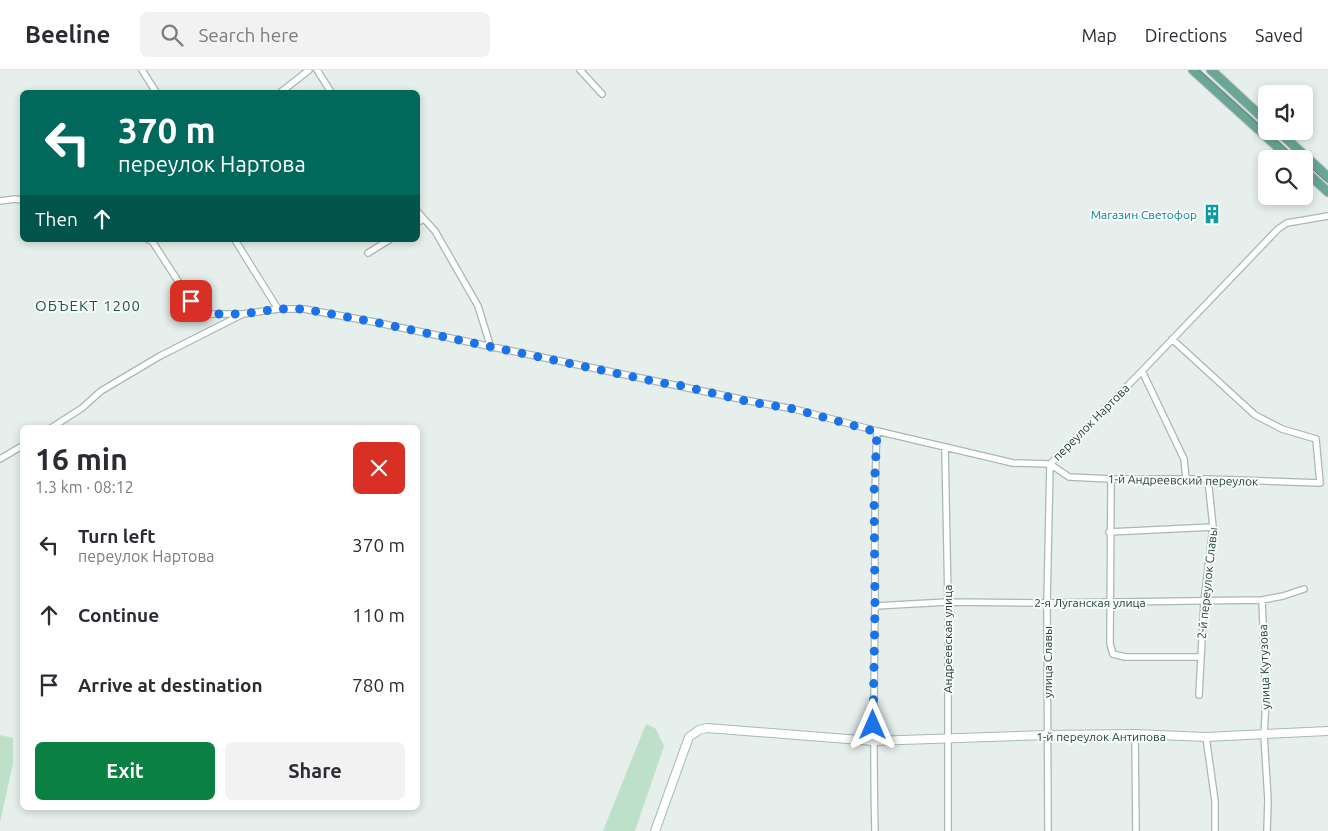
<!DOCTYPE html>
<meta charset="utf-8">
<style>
:root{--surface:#fff;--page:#f2f2f3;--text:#2b2b33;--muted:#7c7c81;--line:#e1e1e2;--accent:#0b8043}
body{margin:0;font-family:Ubuntu,sans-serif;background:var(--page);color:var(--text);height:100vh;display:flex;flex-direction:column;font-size:19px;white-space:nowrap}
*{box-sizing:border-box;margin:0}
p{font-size:16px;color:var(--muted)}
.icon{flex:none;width:28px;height:28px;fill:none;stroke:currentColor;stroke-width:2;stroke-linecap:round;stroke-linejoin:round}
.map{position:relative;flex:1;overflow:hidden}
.details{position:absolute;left:20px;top:355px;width:400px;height:385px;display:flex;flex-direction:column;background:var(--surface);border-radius:8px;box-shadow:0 2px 8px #0003}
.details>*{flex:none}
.hud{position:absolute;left:20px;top:20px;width:400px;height:152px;border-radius:8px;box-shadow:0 2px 8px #0003;background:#00695c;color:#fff;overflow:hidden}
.controls{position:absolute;left:1258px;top:15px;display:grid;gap:10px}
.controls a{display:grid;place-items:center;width:55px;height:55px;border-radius:8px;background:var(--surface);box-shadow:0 2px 8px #0003;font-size:25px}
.pin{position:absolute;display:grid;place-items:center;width:42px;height:42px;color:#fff;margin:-21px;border-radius:10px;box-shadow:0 2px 8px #0006}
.me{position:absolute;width:55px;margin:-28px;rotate:0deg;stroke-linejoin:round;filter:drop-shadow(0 0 4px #0008)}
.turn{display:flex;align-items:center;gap:18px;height:105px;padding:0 15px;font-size:22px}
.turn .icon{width:65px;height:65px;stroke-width:2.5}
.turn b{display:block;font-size:35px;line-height:42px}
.then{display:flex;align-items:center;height:48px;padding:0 15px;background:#0003;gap:10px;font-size:19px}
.round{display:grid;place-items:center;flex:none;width:52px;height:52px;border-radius:8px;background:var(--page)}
.overview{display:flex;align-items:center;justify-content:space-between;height:85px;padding:0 15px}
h1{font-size:30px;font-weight:700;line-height:38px}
.cta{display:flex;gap:10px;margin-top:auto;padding:10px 15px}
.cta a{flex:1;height:58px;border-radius:8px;background:var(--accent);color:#fff;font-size:20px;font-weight:700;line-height:58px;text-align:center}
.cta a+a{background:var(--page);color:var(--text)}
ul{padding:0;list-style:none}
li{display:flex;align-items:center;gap:15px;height:70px;padding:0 15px}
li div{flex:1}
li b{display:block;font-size:19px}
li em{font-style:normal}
header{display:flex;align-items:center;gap:30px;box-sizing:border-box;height:70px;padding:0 25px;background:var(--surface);border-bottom:1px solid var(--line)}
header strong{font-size:24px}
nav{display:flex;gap:28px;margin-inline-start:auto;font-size:18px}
.search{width:350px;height:45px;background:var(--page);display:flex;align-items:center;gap:12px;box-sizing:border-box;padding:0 18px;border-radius:8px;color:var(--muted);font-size:19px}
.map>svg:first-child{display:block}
</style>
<header>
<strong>Beeline</strong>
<div class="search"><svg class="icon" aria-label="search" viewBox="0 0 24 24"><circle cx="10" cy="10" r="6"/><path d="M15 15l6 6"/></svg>Search here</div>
<nav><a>Map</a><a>Directions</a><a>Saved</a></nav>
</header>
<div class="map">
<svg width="1328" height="761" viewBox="0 0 1328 761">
<rect width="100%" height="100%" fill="#e6efeb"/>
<path fill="#bfe0c8" d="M 646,654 L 656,659 L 664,676 L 635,761 L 603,761 Z
M 0,665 L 13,668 L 13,694 L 0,752 Z"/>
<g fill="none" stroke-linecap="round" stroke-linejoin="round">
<defs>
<path id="street" d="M 142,0 L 156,22
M 317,0 L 331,22
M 580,0 L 602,24
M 281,22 L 309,0
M 0,131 L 15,129 L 22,130
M 418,142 L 424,149 L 418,152
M 424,149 L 435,161 L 478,236 L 491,278
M 149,170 L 152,171 L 191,231 L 198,238 L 209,244 L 243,244 L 278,239 L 304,239 L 374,252 L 750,331 L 794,339 L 877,361 L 1013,393 L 1050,394 L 1142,301 L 1278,159 L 1287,153 L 1328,146
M 235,170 L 278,239
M 368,183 L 389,170
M 1142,301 L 1184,389 L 1186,409
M 51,358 L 82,338 L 101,321 L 160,286 L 241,245
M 945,377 L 948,532 L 948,761
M 0,389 L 22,376
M 1111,409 L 1110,574 L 1113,584 L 1125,587 L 1200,587
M 1109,462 L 1213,457
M 1262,530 L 1266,631 L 1264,665 L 1268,730 L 1267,761
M 875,536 L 948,532 L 1047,533 L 1262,530 L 1283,526 L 1304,519
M 1199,625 L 1204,531 L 1213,457 L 1208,409
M 1135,664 L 1136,761
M 1206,667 L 1215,731 L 1215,761
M 875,761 C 873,686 874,611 875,536 C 875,478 874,420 877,361
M 1048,761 L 1047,533 L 1050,394 L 1069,407 L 1111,409 L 1208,409 L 1320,413 L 1316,369 L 1282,359 L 1255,345 L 1172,269"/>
<path id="secondary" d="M 655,761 L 689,667 L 699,660 L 707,658 L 873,671 L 1047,665 L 1135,664 L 1206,667 L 1328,661"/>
<path id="primary" d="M 1193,0 L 1291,89
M 1211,0 L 1266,51
M 1278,61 L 1328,107
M 1304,100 L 1328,122"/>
</defs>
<use href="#street" stroke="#a8b8b2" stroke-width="8"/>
<use href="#secondary" stroke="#a4bbb3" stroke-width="10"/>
<use href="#primary" stroke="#c2cac8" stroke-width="11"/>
<use href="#street" stroke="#fff" stroke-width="5.5"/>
<use href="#secondary" stroke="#fff" stroke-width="8"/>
<use href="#primary" stroke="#6aa596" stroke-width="9"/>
<path stroke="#5f7d75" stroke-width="1" d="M 1199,0 L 1266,61
M 1267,61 L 1297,89
M 1304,91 L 1328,113"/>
</g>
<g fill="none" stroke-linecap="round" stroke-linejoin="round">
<path stroke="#1a73e8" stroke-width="9" stroke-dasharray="0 16.2" d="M 191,231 L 198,238 L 209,244 L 242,244 L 278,239 L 304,239 L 374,252 L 662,313 L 678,315 L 750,332 L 794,339 L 877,362 L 874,424 L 875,536 L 873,655"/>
</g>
<defs>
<symbol id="building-bare" viewBox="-9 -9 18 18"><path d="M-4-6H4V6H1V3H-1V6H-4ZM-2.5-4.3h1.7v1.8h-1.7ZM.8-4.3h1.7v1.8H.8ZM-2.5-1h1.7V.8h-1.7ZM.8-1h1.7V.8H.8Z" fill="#0f9aa8" stroke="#f7fbf9" stroke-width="2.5" paint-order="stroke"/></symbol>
</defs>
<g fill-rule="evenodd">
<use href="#building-bare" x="1198" y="130" width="28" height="28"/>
</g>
<g text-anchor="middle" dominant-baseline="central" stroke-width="4" stroke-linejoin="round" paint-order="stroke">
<g font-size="12" fill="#0d838f" stroke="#f7fbf9" text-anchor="end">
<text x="1197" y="144">Магазин Светофор</text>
</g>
<g font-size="12" fill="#24423a" stroke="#f7fbf9">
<text transform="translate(1091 352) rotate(-45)">переулок Нартова</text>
<text transform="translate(1183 410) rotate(1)">1-й Андреевский переулок</text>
<text transform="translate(1207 513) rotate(-84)">2-й переулок Славы</text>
<text x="1090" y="532">2-я Луганская улица</text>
<text transform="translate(947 569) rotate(-90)">Андреевская улица</text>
<text transform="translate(1047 592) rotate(-90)">улица Славы</text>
<text transform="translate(1264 597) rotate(-92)">улица Кутузова</text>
<text x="1101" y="666">1-й переулок Антипова</text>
</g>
<g font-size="15" letter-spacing="1" fill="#1f5548" stroke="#f7fbf9">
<text x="88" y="235">ОБЪЕКТ 1200</text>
</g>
</g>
</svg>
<div class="controls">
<a><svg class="icon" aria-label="sound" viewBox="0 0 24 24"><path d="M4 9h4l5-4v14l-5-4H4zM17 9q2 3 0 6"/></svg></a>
<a><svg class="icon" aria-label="search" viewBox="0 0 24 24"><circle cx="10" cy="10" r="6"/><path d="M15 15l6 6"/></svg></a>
</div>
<div class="pin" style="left:191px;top:231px;background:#d93025"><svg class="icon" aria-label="arrive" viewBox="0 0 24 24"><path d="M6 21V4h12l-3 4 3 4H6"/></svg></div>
<svg class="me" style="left:873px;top:655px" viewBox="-20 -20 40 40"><path d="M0-17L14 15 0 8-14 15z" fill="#1a73e8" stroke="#fff" stroke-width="4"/></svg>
<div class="hud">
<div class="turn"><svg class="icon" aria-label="left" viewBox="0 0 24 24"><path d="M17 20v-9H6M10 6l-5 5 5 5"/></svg><div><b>370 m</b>переулок Нартова</div></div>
<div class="then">Then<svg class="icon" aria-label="ahead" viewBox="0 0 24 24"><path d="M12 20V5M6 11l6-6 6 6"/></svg></div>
</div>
<section class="details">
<div class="overview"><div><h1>16 min</h1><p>1.3 km · 08:12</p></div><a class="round" style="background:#d93025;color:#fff"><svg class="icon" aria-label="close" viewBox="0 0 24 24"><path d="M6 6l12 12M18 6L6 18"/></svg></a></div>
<ul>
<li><svg class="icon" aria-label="left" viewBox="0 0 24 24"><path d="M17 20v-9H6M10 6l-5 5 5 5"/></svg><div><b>Turn left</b><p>переулок Нартова</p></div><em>370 m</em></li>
<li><svg class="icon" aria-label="ahead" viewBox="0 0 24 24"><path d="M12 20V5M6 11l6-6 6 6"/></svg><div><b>Continue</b></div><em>110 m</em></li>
<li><svg class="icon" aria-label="arrive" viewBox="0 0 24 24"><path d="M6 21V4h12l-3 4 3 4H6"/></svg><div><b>Arrive at destination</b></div><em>780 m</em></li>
</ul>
<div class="cta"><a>Exit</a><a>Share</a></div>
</section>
</div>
